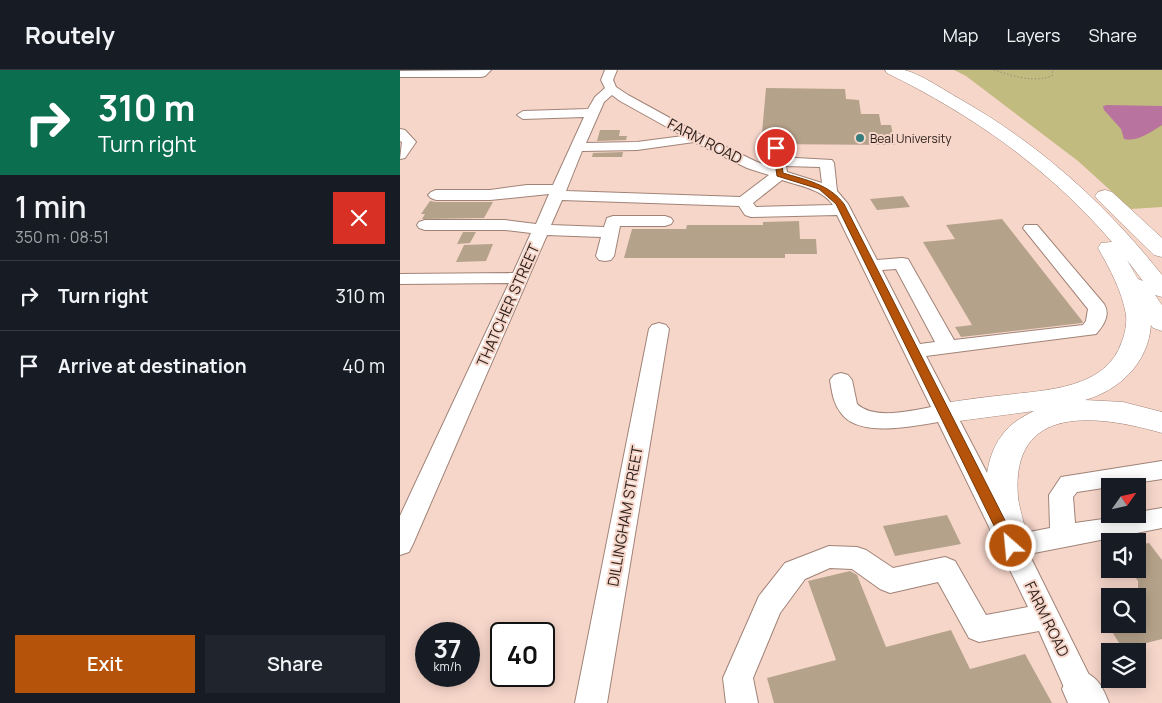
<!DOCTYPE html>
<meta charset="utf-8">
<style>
:root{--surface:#171b24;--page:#20242c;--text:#f1f3f6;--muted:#9ea1a6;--line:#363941;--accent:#b45309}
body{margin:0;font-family:Manrope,sans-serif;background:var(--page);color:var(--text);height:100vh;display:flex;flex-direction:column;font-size:19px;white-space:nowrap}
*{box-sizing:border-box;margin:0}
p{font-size:16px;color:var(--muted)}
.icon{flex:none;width:28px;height:28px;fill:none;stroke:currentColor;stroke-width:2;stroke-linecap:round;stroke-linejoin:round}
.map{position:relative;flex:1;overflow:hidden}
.panel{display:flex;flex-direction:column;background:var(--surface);width:400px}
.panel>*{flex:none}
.hud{background:#0b6e4f;color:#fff;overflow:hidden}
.needle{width:32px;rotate:56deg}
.tools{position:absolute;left:701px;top:408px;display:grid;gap:10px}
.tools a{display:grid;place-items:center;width:45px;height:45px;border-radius:0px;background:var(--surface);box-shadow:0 2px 12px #0003;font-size:25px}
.speed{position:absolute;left:15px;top:552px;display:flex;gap:10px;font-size:25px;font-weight:700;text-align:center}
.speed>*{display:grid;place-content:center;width:65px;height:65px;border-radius:50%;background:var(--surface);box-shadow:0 2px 12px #0003;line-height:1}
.speed small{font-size:12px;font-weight:400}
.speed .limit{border:2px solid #111;border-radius:8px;background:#fff;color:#111}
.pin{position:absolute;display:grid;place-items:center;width:42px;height:42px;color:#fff;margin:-21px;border:2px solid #fff;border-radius:50%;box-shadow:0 1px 5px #0007}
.me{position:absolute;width:55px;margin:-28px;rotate:333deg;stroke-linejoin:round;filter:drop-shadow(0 0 4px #0008)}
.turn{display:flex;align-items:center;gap:18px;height:105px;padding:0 15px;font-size:22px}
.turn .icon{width:65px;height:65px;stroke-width:2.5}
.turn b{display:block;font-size:35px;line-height:42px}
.round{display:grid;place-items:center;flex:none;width:52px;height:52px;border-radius:0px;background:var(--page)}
.headline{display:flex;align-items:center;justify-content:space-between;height:85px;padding:0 15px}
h1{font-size:30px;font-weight:600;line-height:38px}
.button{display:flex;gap:10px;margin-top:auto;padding:10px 15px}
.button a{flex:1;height:58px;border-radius:0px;background:var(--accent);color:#fff;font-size:20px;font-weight:600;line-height:58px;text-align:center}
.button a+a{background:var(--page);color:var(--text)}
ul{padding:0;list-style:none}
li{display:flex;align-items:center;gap:15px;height:70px;padding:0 15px;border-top:1px solid var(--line)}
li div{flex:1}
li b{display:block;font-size:19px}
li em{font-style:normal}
header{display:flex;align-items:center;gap:30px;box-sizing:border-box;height:70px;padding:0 25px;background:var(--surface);border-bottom:1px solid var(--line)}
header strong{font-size:24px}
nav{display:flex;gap:28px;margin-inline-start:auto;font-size:18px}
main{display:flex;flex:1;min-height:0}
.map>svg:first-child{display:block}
</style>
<header>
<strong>Routely</strong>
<nav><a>Map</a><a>Layers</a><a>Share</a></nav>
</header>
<main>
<section class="panel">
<div class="hud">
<div class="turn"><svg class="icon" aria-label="right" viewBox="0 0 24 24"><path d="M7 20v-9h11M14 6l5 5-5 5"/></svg><div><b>310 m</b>Turn right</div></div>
</div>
<div class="headline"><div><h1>1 min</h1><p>350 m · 08:51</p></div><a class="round" style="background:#d93025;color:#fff"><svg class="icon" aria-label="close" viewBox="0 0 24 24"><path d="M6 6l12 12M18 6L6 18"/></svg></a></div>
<ul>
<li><svg class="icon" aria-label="right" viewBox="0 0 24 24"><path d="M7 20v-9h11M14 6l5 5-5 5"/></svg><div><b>Turn right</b></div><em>310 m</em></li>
<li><svg class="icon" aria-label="arrive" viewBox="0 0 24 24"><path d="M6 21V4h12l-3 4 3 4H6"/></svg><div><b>Arrive at destination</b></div><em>40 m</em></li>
</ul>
<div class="button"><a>Exit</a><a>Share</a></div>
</section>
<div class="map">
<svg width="762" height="633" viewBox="0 0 762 633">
<rect width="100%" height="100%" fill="#f7d6ca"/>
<path fill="#c1bb80" d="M 554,0 L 762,0 L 762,137 L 731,139 L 678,91 L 566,6 Z"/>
<path fill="#b8749e" d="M 707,35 L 762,36 L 762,55 C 751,62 738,72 724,69 L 721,59 L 704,40 L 703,36 Z"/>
<path fill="#b5a28a" d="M 366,18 L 445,19 L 446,29 L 459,30 L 461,44 L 479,44 L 481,55 L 491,55 L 495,75 L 361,74 Z
M 200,60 L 220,60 L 219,66 L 227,66 L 226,70 L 197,71 Z
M 223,82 L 222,87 L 192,87 L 193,83 Z
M 503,126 L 510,137 L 477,140 L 470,129 Z
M 30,131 L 36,132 L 93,132 L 84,148 L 22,149 L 25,144 L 21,144 Z
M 602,149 L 683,252 L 682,253 L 561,267 L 555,257 L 572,255 L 523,172 L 555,169 L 546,155 Z
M 399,151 L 400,169 L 416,169 L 417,184 L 385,184 L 385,188 L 224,188 L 232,159 L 286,159 L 287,155 L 363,155 L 363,152 Z
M 63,162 L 76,162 L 70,173 L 57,174 Z
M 93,174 L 86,191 L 56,192 L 64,175 Z
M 547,445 L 561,474 L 495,486 L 483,456 Z
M 749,473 L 762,490 L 762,569 L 723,579 L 707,554 L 738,554 L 738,511 L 729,499 L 738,499 L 738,475 Z
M 450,501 L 457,505 L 486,577 L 551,560 L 570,599 L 625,584 L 652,633 L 374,633 L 367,608 L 436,590 L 408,511 Z"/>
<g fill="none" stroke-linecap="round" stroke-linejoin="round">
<defs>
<path id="minor" d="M 91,0 L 85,6 L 81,7 L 0,7 L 0,1 Z
M 205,0 L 217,0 L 213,10 L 216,17 L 228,25 L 301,65 L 357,92 L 372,97 L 371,91 L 373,88 L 378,87 L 432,90 L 434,93 L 437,121 L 448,134 L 477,190 L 502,188 L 508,189 L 554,270 L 683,255 L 686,251 L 688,239 L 623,158 L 625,155 L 637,155 L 704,234 C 711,245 703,256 696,264 L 526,286 L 619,464 L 650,458 L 649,425 L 661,407 L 762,391 L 762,409 L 677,422 L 673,427 L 675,453 L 738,444 L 738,442 L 762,438 L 762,458 L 629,484 L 703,633 L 671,633 L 639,561 L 579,572 L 569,568 L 538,512 L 490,523 L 480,519 L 452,499 L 430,498 L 405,509 L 380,543 L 353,608 L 358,633 L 326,633 L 323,608 L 359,526 L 385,493 L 429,476 L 457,477 L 466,480 L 493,498 L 545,487 L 555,491 L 586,545 L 628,537 L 538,352 C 513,356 458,368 441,343 C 433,333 432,322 430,310 L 434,305 L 441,303 L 448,305 L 452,310 L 457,334 C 474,350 510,341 531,337 L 437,145 L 351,147 L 345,145 L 339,136 L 162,130 L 151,155 L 204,157 L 207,148 L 213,146 L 265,146 L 271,148 L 273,151 L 271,154 L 265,156 L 220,156 L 214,186 L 211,190 L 205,191 L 199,190 L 196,186 L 201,167 L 147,165 L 13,474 L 9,482 L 0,485 L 0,446 L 109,213 L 0,214 L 0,204 L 113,203 L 131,163 L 105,160 L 25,160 L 19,158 L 17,155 L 19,152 L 25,150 L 105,150 L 136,154 L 149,124 L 90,130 L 36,130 L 31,128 L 28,125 L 31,122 L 36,120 L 90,120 L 127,115 L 153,115 L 184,47 L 123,49 L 117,45 L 123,41 L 188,39 L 195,27 L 205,18 L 201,10 ZM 212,25 L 220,31 L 283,66 L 237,72 L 186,73 L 204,32 ZM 294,72 L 347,98 L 369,105 L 340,127 L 166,121 L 182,81 L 237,80 ZM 386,96 L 420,97 L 422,113 L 387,102 ZM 382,110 C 400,116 422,119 433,135 L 356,137 L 353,133 ZM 496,199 L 535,272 L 520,274 L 482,200 Z
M 0,59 L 5,60 L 16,72 L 5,88 L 0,89 L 2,72 L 0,71 Z
M 259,253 L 266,255 L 269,259 L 207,633 L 175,633 L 249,259 L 252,255 Z"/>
<path id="major" d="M 681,600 C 699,608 702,616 709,633 L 668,633 L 662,619 L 668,606 Z"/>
<path id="highway" d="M 485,0 C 490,0 498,0 504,0 C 519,3 544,20 558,28 C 638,73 705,133 762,205 L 762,227 L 755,225 L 762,235 L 762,261 L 753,258 L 751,255 C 748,293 720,320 685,330 L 723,332 L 762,342 L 762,363 C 699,345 610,332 618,427 C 619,439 629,467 628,476 C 628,479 624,483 623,486 L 611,490 L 599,486 C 583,453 578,394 603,364 C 611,353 622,347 634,341 L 544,353 L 534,350 L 530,343 L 534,336 L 544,333 C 564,330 584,327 605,325 C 646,320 707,319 722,271 C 725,263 727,254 726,245 C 722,221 710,199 698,178 L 701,173 L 712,172 C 648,98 574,46 487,3 ZM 727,190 L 743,211 L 738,209 Z
M 705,120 L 712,122 L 762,168 L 762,187 L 754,185 L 698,130 L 695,126 L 698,122 Z"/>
</defs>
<use href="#minor" stroke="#a08377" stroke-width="2"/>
<use href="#major" stroke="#a08377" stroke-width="2"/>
<use href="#highway" stroke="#a08377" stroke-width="1"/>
<path stroke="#8c766e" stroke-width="1" stroke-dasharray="1 2.5" stroke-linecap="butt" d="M 594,0 C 613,6 633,13 652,6 L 653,0"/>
<use href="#minor" fill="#fff" fill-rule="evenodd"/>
<use href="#major" fill="#fff" fill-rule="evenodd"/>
<use href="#highway" fill="#fff" fill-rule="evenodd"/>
</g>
<path fill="#b45309" stroke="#753606" d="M 376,76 L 380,78 L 383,103 C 406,110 429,114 444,134 L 616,472 L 618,476 L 616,480 L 611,482 L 606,480 L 436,134 L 419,119 L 377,106 L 373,78 Z"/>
<circle fill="#347d7c" stroke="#f7d6ca" stroke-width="2" cx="460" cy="68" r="5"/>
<g text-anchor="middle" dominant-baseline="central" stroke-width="4" stroke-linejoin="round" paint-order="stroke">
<g font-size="12" fill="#2e221e" stroke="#f7d6ca" text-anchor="start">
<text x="470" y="68">Beal University</text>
</g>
<g font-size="15" fill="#2e221e" stroke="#f7d6ca">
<text transform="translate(305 71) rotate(27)">FARM ROAD</text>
<text transform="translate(108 235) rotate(-66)">THATCHER STREET</text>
<text transform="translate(225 446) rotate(-80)">DILLINGHAM STREET</text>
<text transform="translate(647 549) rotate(64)">FARM ROAD</text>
</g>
</g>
</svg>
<div class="tools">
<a><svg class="needle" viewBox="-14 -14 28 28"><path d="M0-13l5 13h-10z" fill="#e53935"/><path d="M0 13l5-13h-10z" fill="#9ea1a6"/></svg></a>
<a><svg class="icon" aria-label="sound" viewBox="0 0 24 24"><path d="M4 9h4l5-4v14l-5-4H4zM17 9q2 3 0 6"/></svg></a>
<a><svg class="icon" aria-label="search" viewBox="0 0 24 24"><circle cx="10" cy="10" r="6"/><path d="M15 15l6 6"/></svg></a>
<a><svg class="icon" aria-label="layers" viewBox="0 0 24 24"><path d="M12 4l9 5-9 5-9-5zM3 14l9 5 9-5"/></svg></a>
</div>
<div class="speed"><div>37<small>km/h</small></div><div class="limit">40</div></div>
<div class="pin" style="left:376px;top:78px;background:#d93025"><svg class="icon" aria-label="arrive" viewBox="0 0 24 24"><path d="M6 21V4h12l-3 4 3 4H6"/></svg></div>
<svg class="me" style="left:611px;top:476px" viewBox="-20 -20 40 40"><circle r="17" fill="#b45309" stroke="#fff" stroke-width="3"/><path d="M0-11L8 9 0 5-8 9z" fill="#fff"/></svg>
</div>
</main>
